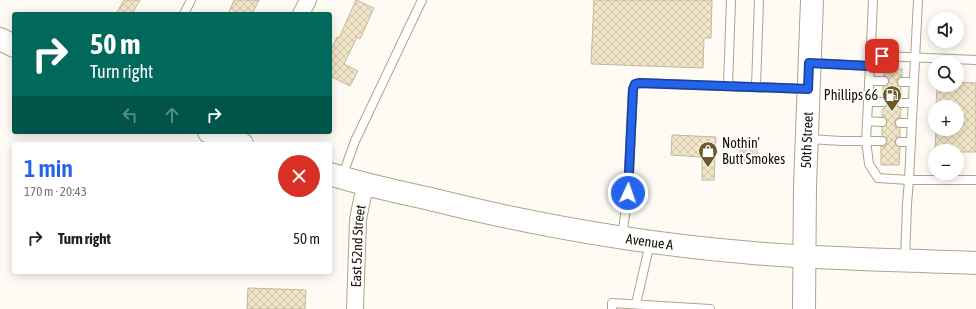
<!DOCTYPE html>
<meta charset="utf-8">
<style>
:root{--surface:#fff;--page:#f6f6f6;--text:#202124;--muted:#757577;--accent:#2563eb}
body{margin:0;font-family:"Asap Condensed",sans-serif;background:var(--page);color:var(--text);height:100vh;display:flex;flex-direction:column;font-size:15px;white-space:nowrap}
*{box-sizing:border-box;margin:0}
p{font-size:13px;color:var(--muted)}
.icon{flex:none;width:22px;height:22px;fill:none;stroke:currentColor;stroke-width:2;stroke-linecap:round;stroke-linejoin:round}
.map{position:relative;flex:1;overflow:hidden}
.panel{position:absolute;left:12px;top:142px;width:320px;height:132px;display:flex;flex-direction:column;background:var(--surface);border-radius:4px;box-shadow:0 2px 10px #0003}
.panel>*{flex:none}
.hud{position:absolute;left:12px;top:12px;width:320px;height:122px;border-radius:4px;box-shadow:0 2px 10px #0003;background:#00695c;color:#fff;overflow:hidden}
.tools{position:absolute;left:928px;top:12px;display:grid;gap:8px}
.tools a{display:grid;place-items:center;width:36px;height:36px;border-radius:50%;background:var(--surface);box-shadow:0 2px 10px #0003;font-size:20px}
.pin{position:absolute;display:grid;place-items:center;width:34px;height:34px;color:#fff;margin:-17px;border-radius:8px;box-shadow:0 2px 6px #0006}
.me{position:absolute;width:44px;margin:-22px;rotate:3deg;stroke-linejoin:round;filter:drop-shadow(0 0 3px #0008)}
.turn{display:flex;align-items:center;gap:14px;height:84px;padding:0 12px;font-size:18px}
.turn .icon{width:52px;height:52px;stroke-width:2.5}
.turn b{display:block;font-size:28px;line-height:34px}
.lanes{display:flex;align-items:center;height:38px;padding:0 12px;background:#0003;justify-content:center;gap:20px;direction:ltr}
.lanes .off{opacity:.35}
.round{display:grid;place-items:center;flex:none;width:42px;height:42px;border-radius:21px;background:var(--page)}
.summary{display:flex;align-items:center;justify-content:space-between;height:68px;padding:0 12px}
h1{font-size:24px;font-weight:600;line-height:30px;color:var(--accent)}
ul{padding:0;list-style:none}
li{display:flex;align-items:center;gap:12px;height:56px;padding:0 12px}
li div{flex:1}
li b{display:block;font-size:15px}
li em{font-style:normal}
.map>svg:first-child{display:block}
</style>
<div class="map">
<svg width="976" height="309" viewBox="0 0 976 309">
<defs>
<pattern id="building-cross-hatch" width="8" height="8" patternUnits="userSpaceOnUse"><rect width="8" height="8" fill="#f1e5c8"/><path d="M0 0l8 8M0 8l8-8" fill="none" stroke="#cec3aa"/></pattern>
</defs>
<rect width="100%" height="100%" fill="#fefbf5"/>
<path fill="url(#building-cross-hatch)" stroke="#c4b99d" d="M 124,0 L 140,0 L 132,14 L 116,14 Z
M 234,0 L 259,0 L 252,14 L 228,14 Z
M 356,0 L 374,8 L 360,39 L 357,37 L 344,64 L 358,71 L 350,86 L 330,76 L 330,52 L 337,37 L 339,38 Z
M 594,0 L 712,0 L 711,38 L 704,38 L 703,68 L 591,64 Z
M 884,69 L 902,69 L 902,77 L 899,77 L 897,82 L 897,85 L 901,87 L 901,98 L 898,98 L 896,103 L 896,106 L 901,108 L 900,118 L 897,118 L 895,123 L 895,126 L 900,128 L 900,137 L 897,137 L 895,142 L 895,145 L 900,147 L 899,165 L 881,165 L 881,146 L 885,146 L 887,141 L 887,138 L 882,136 L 882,127 L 886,125 L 887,122 L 885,118 L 882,117 L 883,108 L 886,107 L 888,102 L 888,99 L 883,97 L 883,86 L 887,86 L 889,81 L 889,78 L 884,76 Z
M 957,82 L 976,83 L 976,152 L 957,152 L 957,151 L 935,151 L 936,129 L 957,129 L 957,107 L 936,107 L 937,85 L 957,85 Z
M 672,135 L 716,137 L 714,180 L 702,180 L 702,157 L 671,155 Z
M 740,148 L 757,148 L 757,164 L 740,164 Z
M 248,288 L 306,290 L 305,309 L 247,309 Z"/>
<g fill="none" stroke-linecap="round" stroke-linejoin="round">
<defs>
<path id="lane" d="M 918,0 L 909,180 L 976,180
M 184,14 L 191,0
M 870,66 L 882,56 L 976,60
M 870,66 L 873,0
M 869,81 L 884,81
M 902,82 L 914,82
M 728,86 L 731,0
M 756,87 L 759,0
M 868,102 L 883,102
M 901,103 L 913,103
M 867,121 L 882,122
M 900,123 L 912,123
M 808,139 L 842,141 L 866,141 L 870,66 L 810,63
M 882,141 L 866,141 L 869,164 L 878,178 L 909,180 L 907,204 L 905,259
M 900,142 L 911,142
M 342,177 L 355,141 L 422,0
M 622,237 L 628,193 L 633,89 L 635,84 L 639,83 L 808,89
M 636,304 L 650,243
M 612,309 L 612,303 L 710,309"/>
<g id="street">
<path d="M 301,14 L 308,0"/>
<path id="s1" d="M 355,309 L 358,220 L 361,204 L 366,184"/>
</g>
<g id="secondary">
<path d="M 0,39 L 14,46"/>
<path d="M 209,132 L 242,144"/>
<path id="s2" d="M 330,174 C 361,184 394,191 426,198 C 533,225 642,244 753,253 C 827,259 902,260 976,263"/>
<path id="s3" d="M 804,309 L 805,186 L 812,0"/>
</g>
</defs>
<use href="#lane" stroke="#b0a488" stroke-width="10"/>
<use href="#street" stroke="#b0a488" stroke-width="18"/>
<use href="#secondary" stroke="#b0a488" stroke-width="24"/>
<use href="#lane" stroke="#fff" stroke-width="8"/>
<use href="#street" stroke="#fff" stroke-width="16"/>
<use href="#secondary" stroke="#fff" stroke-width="22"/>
</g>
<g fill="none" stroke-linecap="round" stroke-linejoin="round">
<defs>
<path id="route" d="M 628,193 L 633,89 L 635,84 L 639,83 L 808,89 L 809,63 L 870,66 L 882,56"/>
</defs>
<use href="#route" stroke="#184099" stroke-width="10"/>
<use href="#route" stroke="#2563eb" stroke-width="7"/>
</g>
<defs>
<symbol id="fuel-pin" viewBox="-11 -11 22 30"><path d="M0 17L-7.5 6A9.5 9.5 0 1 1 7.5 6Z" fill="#6d5a29" stroke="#fff"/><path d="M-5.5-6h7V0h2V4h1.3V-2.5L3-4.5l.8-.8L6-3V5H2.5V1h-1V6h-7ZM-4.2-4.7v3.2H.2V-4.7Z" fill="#fff"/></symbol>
<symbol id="shop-pin" viewBox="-11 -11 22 30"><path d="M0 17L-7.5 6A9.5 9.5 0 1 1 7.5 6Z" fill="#6d5a29" stroke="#fff"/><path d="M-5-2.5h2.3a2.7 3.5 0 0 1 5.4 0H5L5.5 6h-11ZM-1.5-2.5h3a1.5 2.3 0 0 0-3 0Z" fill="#fff"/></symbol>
</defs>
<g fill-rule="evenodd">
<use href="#fuel-pin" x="881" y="84" width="22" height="30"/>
<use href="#shop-pin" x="697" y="140" width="22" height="30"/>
</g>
<g text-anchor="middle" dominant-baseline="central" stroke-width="3.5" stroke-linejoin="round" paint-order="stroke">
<g font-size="14" fill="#161107" stroke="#fff" text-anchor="end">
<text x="878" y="95">Phillips 66</text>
<text x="722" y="143" text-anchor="start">Nothin'<tspan x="722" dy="16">Butt Smokes</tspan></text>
</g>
<g font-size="14" fill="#161107" stroke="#fff">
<text stroke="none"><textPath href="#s3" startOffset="169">50th Street</textPath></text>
<text stroke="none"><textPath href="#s2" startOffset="327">Avenue A</textPath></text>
<text stroke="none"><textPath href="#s1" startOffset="63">East 52nd Street</textPath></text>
</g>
</g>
</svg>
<div class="tools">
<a><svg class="icon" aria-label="sound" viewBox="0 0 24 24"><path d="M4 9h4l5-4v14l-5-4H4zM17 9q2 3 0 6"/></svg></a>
<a><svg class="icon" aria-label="search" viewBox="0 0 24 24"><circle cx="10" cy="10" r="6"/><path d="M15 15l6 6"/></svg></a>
<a>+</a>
<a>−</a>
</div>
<div class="pin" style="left:882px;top:56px;background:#d93025"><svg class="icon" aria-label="arrive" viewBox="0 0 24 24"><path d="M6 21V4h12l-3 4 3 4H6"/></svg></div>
<svg class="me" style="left:628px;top:193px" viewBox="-20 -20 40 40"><circle r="17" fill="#2563eb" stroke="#fff" stroke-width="3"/><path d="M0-11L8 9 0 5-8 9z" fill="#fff"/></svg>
<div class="hud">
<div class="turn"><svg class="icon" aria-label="right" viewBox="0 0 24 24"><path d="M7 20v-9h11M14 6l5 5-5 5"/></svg><div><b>50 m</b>Turn right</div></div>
<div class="lanes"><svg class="icon off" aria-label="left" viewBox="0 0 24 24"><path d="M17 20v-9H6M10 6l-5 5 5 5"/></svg><svg class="icon off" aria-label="ahead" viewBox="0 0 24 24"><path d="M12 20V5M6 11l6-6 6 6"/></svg><svg class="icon" aria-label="right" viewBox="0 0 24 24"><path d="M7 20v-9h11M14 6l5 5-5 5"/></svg></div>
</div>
<section class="panel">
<div class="summary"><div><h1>1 min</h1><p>170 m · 20:43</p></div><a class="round" style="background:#d93025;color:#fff"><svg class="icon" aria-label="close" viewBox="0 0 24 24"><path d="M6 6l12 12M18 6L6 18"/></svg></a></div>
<ul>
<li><svg class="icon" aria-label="right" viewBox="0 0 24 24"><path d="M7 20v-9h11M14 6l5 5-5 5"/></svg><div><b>Turn right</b></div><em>50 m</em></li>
</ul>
</section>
</div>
